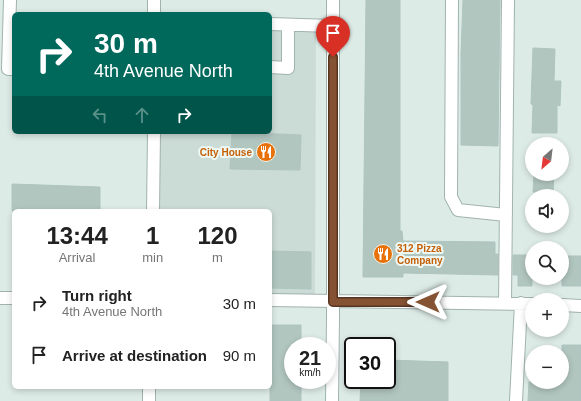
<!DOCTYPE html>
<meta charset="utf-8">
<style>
:root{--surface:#fff;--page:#f6f6f6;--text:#222;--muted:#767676}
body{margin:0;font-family:Arial,sans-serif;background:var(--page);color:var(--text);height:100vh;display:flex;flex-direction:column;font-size:15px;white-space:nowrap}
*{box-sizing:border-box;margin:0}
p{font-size:13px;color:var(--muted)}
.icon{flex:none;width:22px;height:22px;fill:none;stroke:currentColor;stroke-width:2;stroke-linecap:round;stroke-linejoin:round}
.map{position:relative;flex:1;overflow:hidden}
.side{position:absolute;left:12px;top:209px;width:260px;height:180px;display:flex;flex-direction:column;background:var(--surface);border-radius:6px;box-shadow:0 2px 6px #0003}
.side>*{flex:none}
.hud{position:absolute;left:12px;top:12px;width:260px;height:122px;border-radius:6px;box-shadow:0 2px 6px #0003;background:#00695c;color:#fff;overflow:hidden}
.needle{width:26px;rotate:208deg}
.tools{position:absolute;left:525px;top:137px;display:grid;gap:8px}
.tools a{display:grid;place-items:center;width:44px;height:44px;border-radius:50%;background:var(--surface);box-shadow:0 2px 6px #0003;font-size:20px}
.speed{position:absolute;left:284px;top:337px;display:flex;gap:8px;font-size:20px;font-weight:700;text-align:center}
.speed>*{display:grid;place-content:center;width:52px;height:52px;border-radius:50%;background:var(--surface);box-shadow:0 2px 6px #0003;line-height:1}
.speed small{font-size:10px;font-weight:400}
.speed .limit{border:2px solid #111;border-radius:6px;background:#fff;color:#111}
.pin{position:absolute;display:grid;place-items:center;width:34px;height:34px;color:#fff;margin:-41px -17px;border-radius:50% 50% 50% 0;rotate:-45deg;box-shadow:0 0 4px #0007}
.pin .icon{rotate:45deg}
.me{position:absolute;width:44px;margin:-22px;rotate:270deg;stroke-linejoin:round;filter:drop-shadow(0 0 3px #0008)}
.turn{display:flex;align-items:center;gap:14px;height:84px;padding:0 16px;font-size:18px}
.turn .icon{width:52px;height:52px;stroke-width:2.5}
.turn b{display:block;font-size:28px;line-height:34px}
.lanes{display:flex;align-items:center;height:38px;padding:0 16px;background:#0003;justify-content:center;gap:20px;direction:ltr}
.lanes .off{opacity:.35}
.eta{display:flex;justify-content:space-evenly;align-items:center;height:68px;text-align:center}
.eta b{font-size:24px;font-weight:700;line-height:28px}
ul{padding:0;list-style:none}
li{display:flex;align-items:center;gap:12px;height:52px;padding:0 16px}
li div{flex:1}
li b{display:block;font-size:15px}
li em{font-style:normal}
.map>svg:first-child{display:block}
</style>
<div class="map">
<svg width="581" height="401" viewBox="0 0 581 401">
<rect width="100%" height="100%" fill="#ddebe7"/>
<path fill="#cbdbd6" d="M 270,21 L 316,21 L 315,295 L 270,294 L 270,211 L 157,211 L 157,132 L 270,132 Z"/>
<path fill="#b2c6c0" stroke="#afc5bf" d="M 366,0 L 400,0 L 400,231 L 402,231 L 403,241 L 495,242 L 495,254 L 498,254 L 498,275 L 403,273 L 403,277 L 363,277 Z
M 463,0 L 500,0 L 498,146 L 461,145 L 461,54 Z
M 533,48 L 555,49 L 554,81 L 561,81 L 560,106 L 557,105 L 557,133 L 532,133 L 533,105 L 531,104 Z
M 232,132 L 301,135 L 300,170 L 230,169 Z
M 534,174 L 554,174 L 553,193 L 533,192 Z
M 12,184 L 100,187 L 100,211 L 12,211 Z
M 270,251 L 311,252 L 311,289 L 270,288 Z
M 513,255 L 532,255 L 532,286 L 518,286 L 518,275 L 513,275 Z
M 562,256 L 581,256 L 581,286 L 562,286 Z
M 270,325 L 301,325 L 301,346 L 293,346 L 293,380 L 301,380 L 301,401 L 270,401 Z
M 562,345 L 581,345 L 581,401 L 528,401 L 529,382 L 562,382 Z
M 387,360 L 448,362 L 448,401 L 360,401 L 361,380 L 387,380 Z"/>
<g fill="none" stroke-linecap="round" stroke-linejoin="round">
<defs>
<path id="minor" d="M 10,0 L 8,69 L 14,69
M 452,0 L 451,197 L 458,210 L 506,215
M 154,14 L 154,0
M 270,24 L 333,26
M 270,67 L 288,68 L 288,25
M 153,211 L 154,132
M 0,298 L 14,298
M 270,300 L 532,304
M 505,303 L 508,0
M 562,305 L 581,306
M 149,401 L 149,387
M 332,401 L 333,317 L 333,0
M 516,401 L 521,303"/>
</defs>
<use href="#minor" stroke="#a0b3af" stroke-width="14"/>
<use href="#minor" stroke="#fff" stroke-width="12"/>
</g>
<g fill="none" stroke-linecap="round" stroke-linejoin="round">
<defs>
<path id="route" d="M 333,57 L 333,302 L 428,302"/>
</defs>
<use href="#route" stroke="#563521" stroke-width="10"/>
<use href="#route" stroke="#855233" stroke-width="7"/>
</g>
<defs>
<symbol id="restaurant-disc" viewBox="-11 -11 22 22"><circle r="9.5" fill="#e8710a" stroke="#eef8f4"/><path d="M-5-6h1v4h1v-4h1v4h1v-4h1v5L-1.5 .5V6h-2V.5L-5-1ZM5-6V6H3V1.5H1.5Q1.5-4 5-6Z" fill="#fff"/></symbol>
</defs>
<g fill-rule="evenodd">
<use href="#restaurant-disc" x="255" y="141" width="22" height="22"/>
<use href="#restaurant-disc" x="372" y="243" width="22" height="22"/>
</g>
<g text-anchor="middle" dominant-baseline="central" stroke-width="4" stroke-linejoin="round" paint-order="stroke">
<g font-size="10" font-weight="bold" fill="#c56008" stroke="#eef8f4" text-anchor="end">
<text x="252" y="152">City House</text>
<text x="397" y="248" text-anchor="start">312 Pizza<tspan x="397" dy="12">Company</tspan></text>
</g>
</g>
</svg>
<div class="tools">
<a><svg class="needle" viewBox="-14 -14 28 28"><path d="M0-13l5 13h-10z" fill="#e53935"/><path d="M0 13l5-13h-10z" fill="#767676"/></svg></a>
<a><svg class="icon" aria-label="sound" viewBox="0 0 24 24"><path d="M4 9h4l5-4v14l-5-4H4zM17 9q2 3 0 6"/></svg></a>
<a><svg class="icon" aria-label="search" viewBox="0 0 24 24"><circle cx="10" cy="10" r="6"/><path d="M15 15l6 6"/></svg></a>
<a>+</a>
<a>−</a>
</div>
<div class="speed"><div>21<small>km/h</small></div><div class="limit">30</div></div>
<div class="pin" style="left:333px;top:57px;background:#d93025"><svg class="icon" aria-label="arrive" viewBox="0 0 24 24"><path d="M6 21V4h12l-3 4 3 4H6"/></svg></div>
<svg class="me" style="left:428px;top:302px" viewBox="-20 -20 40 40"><path d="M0-17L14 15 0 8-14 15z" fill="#855233" stroke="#fff" stroke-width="4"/></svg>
<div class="hud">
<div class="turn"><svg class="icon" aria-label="right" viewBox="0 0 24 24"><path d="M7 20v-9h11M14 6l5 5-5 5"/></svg><div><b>30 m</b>4th Avenue North</div></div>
<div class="lanes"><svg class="icon off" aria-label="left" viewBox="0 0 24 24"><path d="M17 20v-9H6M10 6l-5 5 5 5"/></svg><svg class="icon off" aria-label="ahead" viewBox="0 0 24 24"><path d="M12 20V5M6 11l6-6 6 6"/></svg><svg class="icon" aria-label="right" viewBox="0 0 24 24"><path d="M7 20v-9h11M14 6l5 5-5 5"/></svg></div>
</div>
<section class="side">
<div class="eta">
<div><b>13:44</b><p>Arrival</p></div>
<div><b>1</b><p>min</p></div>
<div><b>120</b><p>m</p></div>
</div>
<ul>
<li><svg class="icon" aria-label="right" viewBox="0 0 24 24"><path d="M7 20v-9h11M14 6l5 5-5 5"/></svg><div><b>Turn right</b><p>4th Avenue North</p></div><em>30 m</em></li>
<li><svg class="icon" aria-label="arrive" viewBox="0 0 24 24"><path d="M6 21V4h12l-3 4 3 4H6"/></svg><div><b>Arrive at destination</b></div><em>90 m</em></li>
</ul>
</section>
</div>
